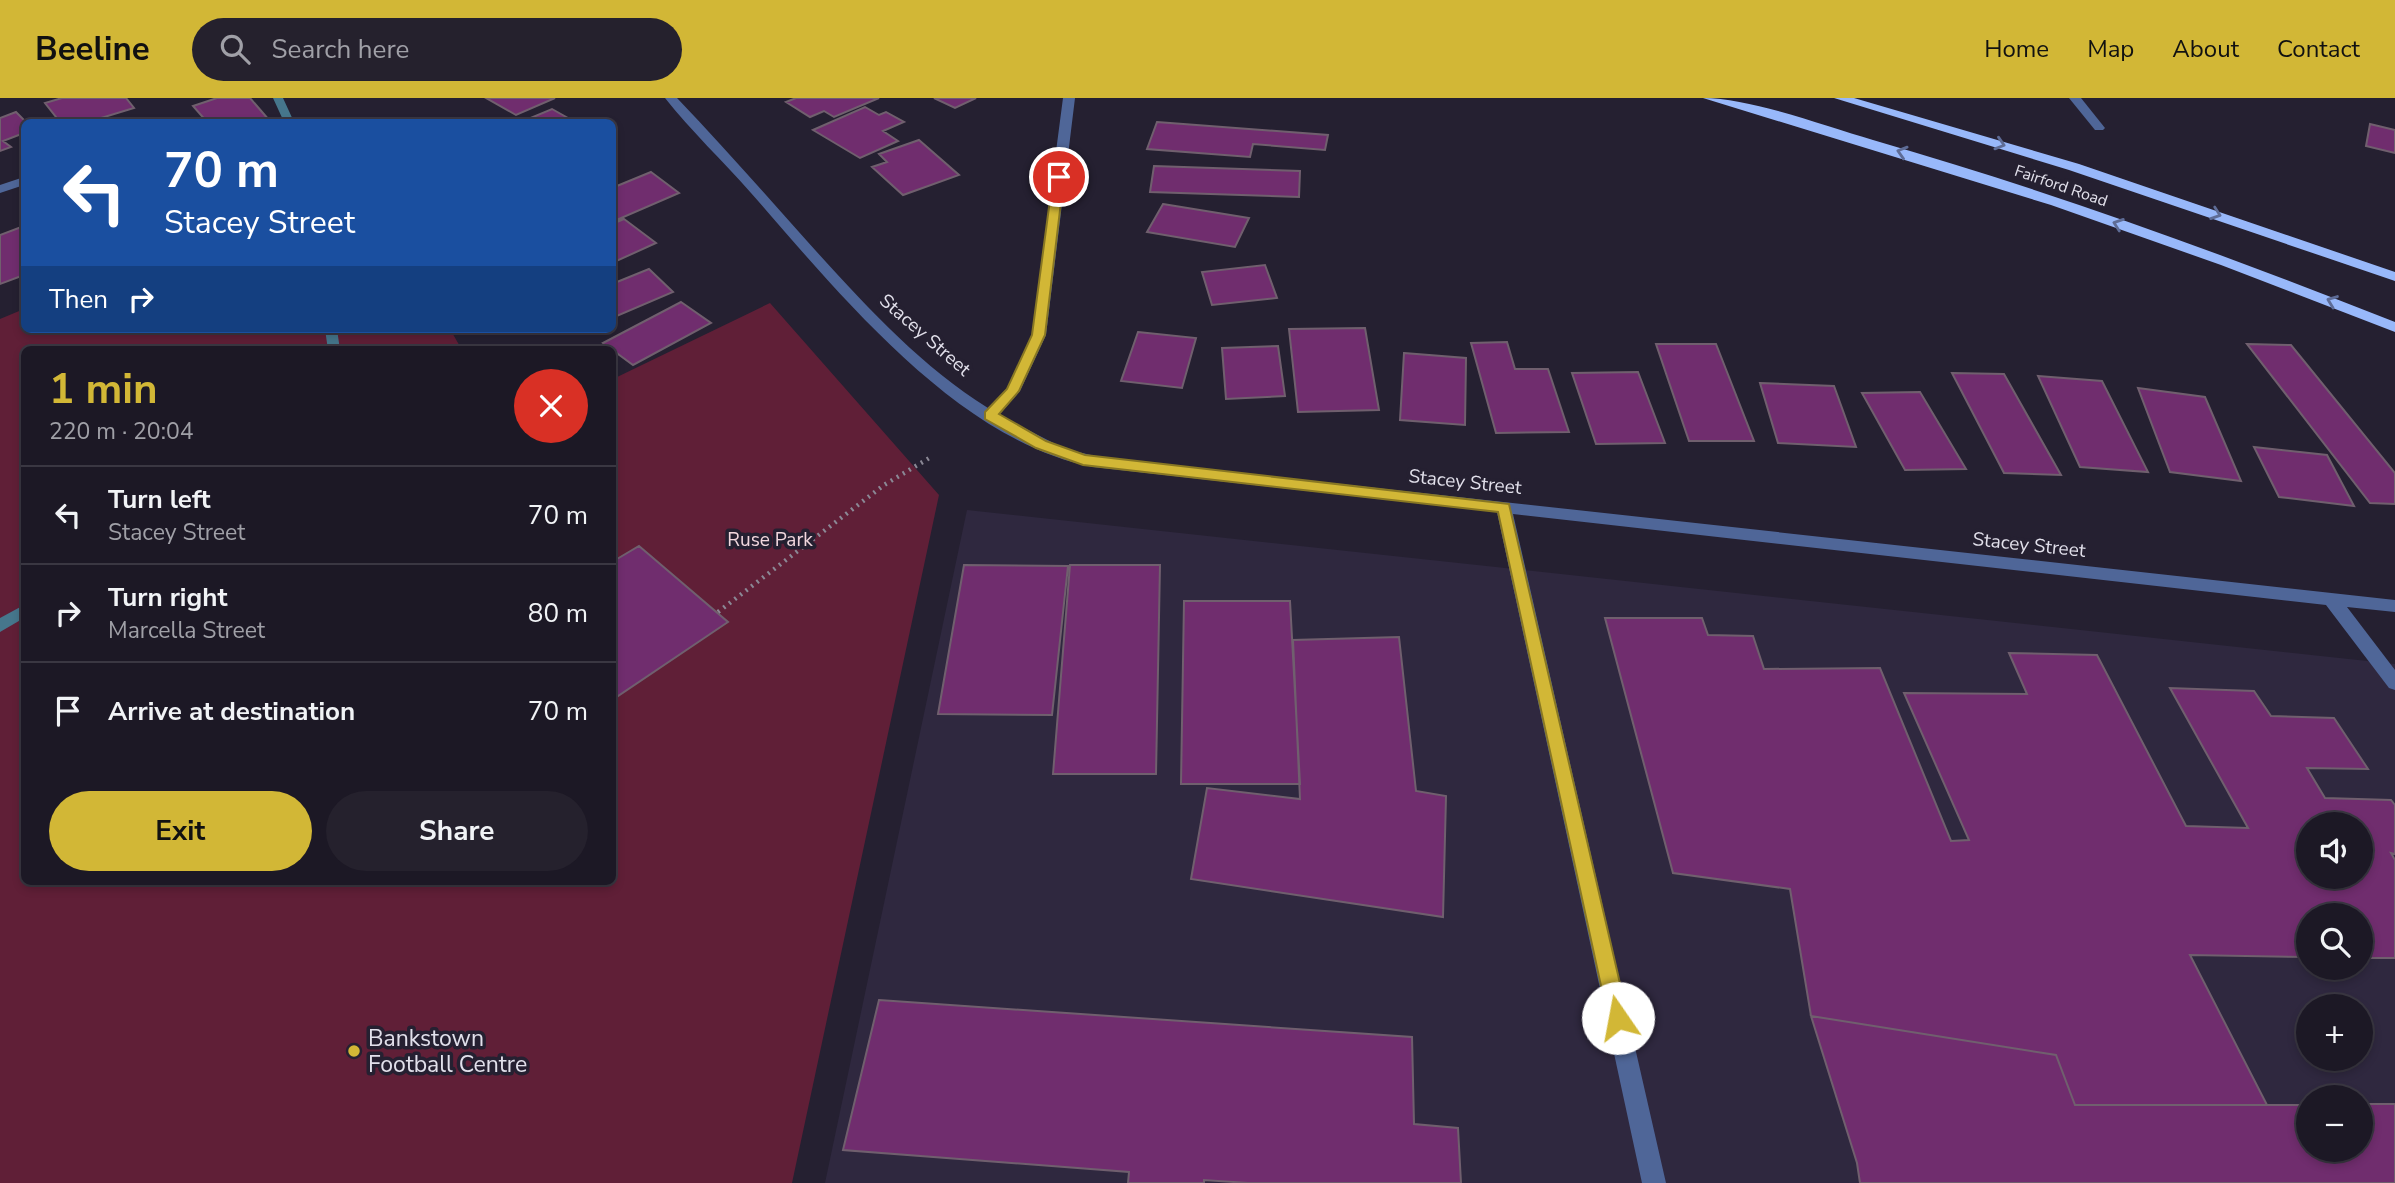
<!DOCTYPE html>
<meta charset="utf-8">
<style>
:root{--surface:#1c1825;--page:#25212d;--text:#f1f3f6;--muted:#a0a0a7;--line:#3a3742;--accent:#d2b736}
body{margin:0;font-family:"Nunito Sans",sans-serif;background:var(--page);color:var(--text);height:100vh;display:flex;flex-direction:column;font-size:26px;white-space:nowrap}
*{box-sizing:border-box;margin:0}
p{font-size:23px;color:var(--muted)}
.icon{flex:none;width:38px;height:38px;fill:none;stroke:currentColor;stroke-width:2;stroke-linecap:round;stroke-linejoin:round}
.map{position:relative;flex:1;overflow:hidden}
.sheet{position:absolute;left:21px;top:248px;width:595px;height:539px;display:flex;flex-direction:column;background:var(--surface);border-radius:10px;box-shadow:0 4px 10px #0003,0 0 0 2px var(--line)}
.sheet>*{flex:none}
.hud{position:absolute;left:21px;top:21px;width:595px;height:214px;border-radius:10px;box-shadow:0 4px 10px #0003,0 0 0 2px var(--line);background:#1a4fa0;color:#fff;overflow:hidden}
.fabs{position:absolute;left:2296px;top:714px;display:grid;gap:14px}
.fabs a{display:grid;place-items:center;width:77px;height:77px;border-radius:50%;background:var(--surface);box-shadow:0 4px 10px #0003,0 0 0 2px var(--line);font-size:35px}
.pin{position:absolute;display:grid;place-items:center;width:60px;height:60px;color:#fff;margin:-30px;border:4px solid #fff;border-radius:50%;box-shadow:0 2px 7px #0007}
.me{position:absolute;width:77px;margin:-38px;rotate:348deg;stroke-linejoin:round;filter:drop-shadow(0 0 5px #0008)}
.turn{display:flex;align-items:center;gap:24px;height:147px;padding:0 28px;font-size:32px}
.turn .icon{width:91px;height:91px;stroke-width:2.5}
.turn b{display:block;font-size:49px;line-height:60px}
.then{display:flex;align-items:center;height:66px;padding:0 28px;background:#0003;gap:14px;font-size:26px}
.round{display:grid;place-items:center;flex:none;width:74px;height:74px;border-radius:37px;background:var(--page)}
.head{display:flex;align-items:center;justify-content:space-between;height:119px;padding:0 28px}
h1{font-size:42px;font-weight:700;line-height:52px;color:var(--accent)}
.primary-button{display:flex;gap:14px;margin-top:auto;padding:14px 28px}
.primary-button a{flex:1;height:80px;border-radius:42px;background:var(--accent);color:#111;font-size:28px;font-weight:700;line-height:80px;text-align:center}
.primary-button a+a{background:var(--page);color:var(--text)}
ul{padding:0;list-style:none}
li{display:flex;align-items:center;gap:21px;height:98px;padding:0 28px;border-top:2px solid var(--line)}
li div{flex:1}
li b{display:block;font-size:26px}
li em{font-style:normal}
header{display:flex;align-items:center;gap:42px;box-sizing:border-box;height:98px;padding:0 35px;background:var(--accent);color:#111}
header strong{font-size:33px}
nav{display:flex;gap:38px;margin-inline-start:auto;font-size:24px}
.search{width:490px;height:63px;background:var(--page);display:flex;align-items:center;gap:18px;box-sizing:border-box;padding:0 24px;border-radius:38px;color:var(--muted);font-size:26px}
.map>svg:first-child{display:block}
</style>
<header>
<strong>Beeline</strong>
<div class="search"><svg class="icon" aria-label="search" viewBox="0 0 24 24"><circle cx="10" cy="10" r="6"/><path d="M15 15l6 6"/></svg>Search here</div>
<nav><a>Home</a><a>Map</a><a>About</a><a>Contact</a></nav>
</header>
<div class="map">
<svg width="2395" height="1085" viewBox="0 0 2395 1085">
<rect width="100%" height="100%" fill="#252031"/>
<path fill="#2f283f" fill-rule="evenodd" d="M 967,412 L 2395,566 L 2395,1085 L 825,1085 ZM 2308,726 L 2361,726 L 2361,779 L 2308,779 ZM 2308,817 L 2361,817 L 2361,870 L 2308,870 ZM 2308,908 L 2361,908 L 2361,961 L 2308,961 ZM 2308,999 L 2361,999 L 2361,1052 L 2308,1052 Z"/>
<path fill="#601f37" d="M 770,205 L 939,397 L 792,1085 L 0,1085 L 0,221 L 24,211 L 24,231 L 450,231 L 462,252 L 24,252 L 24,784 L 612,784 L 613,281 Z"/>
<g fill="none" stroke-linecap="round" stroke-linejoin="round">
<path fill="#46768c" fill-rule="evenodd" d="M 273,0 L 283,0 L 294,24 L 284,24 Z
M 325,231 L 337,231 L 340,252 L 328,252 Z
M 24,507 L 24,520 L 0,534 L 0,520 Z"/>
</g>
<path fill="#702d6e" stroke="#705f6e" stroke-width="2" fill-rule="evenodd" d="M 62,0 L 126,0 L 134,10 L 88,24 L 60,24 L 45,5 Z
M 217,0 L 250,0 L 269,22 L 261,24 L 207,24 L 193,8 Z
M 486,0 L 555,0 L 516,17 Z
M 796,0 L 879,0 L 834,19 L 824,13 L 810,19 L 786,4 Z
M 934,0 L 976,0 L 955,10 Z
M 865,9 L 879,17 L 886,14 L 904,24 L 883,33 L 898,43 L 860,60 L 813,32 Z
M 552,11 L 575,24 L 521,24 Z
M 16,14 L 26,24 L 24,35 L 3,43 L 11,49 L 0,53 L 0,20 Z
M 1157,24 L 1328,37 L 1325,52 L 1253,46 L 1250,59 L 1147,51 Z
M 2370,26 L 2395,32 L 2395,55 L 2366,48 Z
M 919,42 L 959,77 L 903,97 L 872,69 L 887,64 L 879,56 Z
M 1154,68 L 1300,73 L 1299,99 L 1150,94 Z
M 651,74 L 679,95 L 612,124 L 612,90 Z
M 1163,106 L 1249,120 L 1235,149 L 1147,134 Z
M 624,121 L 656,145 L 612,165 L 612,126 Z
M 24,128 L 24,177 L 0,186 L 0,137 Z
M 1265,167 L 1277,200 L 1212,207 L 1202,174 Z
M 649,171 L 673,194 L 612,220 L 612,186 Z
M 681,204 L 711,225 L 633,267 L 603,245 Z
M 1365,230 L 1379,312 L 1298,314 L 1289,231 Z
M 1138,234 L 1196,240 L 1182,290 L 1121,283 Z
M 1507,244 L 1515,271 L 1548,271 L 1569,334 L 1496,335 L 1471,245 Z
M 1656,246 L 1716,246 L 1754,343 L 1689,343 Z
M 2247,246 L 2291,247 L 2395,375 L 2395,406 L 2370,405 Z
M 1278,248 L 1285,298 L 1226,301 L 1222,250 Z
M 1404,255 L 1466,260 L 1465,327 L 1400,322 Z
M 1638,274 L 1665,345 L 1596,346 L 1572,275 Z
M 1952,275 L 2004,276 L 2061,377 L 2004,375 Z
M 2038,278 L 2102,283 L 2148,374 L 2080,369 Z
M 1760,285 L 1834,288 L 1856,349 L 1778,345 Z
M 2138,290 L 2205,299 L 2241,383 L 2170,374 Z
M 1920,294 L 1966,371 L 1905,372 L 1862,295 Z
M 2254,349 L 2327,357 L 2354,408 L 2279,399 Z
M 639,448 L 728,524 L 612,602 L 612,464 Z
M 964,467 L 1068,468 L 1052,617 L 938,616 Z
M 1070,467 L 1160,467 L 1156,676 L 1053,676 Z
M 1184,503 L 1290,503 L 1300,686 L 1181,686 Z
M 1605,520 L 1702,520 L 1708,537 L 1753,538 L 1764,571 L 1880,570 L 1951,743 L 1969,742 L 1904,595 L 2027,596 L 2009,555 L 2097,557 L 2186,728 L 2248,730 L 2170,590 L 2254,593 L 2271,618 L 2334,620 L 2368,671 L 2307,670 L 2325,700 L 2391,702 L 2395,707 L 2395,756 L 2391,755 L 2395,762 L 2395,860 L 2361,860 L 2361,817 L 2308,817 L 2308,859 L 2190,857 L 2267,1007 L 2075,1007 L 2056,957 L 1811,918 L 1790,791 L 1673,775 ZM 2308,726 L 2361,726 L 2361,779 L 2308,779 Z
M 1399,539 L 1416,693 L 1446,698 L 1443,819 L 1191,781 L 1207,690 L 1300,701 L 1293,542 Z
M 879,902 L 1412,939 L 1414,1026 L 1458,1030 L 1461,1085 L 1248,1085 L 1204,1082 L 1204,1085 L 1128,1085 L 1129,1074 L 843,1052 Z
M 1811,918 L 2056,957 L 2075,1007 L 2308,1007 L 2308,1052 L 2361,1052 L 2361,1006 L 2395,1006 L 2395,1085 L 1860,1085 L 1857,1065 Z"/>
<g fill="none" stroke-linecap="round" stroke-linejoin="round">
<path stroke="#8b8895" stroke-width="4.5" stroke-dasharray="2 5" stroke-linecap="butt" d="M 718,514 L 884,387 L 931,359"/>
<path fill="#4f6698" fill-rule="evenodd" d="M 2069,0 L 2081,0 L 2105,30 L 2103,32 L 2095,32 Z"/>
<path fill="#4f6698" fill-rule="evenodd" d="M 665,0 L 677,0 C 722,47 764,95 807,143 C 861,203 919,267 988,310 L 1007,291 L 1032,237 L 1063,0 L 1075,0 L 1046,237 L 1020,293 L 999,317 L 1065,351 L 1104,360 L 2395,502 L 2395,514 L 2347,509 L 2395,572 L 2395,592 L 2389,590 L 2326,507 L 1513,416 L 1666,1085 L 1642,1085 L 1497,414 L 1093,369 C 957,343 838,194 751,95 C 723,63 691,33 665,0 Z
M 24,79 L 24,87 L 0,95 L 0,87 Z"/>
<path fill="#98b8fa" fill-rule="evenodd" d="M 1703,0 C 1751,0 1824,28 1873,42 C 2050,93 2223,156 2395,224 L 2395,234 L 2221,167 L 2051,107 Z
M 1834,0 L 1854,0 L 2079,66 L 2395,174 L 2395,183 L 2069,72 Z"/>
</g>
<defs><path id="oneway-chevron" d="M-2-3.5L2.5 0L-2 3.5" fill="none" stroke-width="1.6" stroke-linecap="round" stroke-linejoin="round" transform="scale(1.75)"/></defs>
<g stroke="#5e6c96">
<use href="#oneway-chevron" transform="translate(2000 46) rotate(17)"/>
<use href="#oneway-chevron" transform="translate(1902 54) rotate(-163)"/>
<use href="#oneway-chevron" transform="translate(2216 116) rotate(19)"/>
<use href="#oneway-chevron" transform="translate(2118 126) rotate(-161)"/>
<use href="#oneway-chevron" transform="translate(2332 203) rotate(-159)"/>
</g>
<path fill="#d2b736" stroke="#887723" stroke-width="2" d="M 1059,76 L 1064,79 L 1045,237 L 1019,293 L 999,316 L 1046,343 L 1085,357 L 1509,406 L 1628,920 L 1625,927 L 1618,930 L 1611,927 L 1608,920 L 1498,414 L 1083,367 L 1036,350 L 985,321 L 985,314 L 1007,291 L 1032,237 L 1053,79 Z"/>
<circle fill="#d2b736" stroke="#252031" stroke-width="2.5" cx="354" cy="953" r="7"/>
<g text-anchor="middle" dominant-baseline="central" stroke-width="7" stroke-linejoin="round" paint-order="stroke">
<g font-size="16" fill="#e2e0eb" stroke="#252031">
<text transform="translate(2061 88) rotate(19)">Fairford Road</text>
</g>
<g font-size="19" fill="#e2e0eb" stroke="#252031">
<text transform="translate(925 237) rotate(41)">Stacey Street</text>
<text transform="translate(1465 384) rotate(6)">Stacey Street</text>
<text transform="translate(2029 447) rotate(6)">Stacey Street</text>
</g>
<g font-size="19" fill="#f2d7de" stroke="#252031">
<text x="770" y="442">Ruse Park</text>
</g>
<g font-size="23" fill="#e2e0eb" stroke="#252031" text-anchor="start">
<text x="368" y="940">Bankstown<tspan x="368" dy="26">Football Centre</tspan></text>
</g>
</g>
</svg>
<div class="fabs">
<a><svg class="icon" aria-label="sound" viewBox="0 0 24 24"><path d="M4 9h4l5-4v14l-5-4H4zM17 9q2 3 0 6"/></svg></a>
<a><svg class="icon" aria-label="search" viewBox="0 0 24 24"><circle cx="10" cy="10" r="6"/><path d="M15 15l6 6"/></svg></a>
<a>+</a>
<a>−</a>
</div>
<div class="pin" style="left:1059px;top:79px;background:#d93025"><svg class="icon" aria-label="arrive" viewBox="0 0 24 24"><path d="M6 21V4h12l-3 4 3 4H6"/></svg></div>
<svg class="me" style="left:1618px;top:920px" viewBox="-20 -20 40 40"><circle r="19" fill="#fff"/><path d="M0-13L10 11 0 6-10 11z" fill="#d2b736"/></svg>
<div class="hud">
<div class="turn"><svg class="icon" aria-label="left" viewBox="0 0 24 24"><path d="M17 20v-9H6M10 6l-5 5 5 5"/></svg><div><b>70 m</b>Stacey Street</div></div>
<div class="then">Then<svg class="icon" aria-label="right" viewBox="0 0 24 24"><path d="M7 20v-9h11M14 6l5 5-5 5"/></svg></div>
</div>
<section class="sheet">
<div class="head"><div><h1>1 min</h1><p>220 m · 20:04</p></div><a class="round" style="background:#d93025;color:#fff"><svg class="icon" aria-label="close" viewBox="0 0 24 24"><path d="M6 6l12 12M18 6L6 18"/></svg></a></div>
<ul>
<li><svg class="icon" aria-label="left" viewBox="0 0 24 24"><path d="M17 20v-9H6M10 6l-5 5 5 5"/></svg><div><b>Turn left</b><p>Stacey Street</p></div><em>70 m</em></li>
<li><svg class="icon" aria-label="right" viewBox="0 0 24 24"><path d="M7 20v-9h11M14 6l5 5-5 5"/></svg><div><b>Turn right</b><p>Marcella Street</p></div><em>80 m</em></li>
<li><svg class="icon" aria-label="arrive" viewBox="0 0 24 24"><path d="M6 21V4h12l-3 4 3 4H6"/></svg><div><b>Arrive at destination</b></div><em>70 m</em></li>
</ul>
<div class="primary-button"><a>Exit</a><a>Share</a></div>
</section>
</div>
